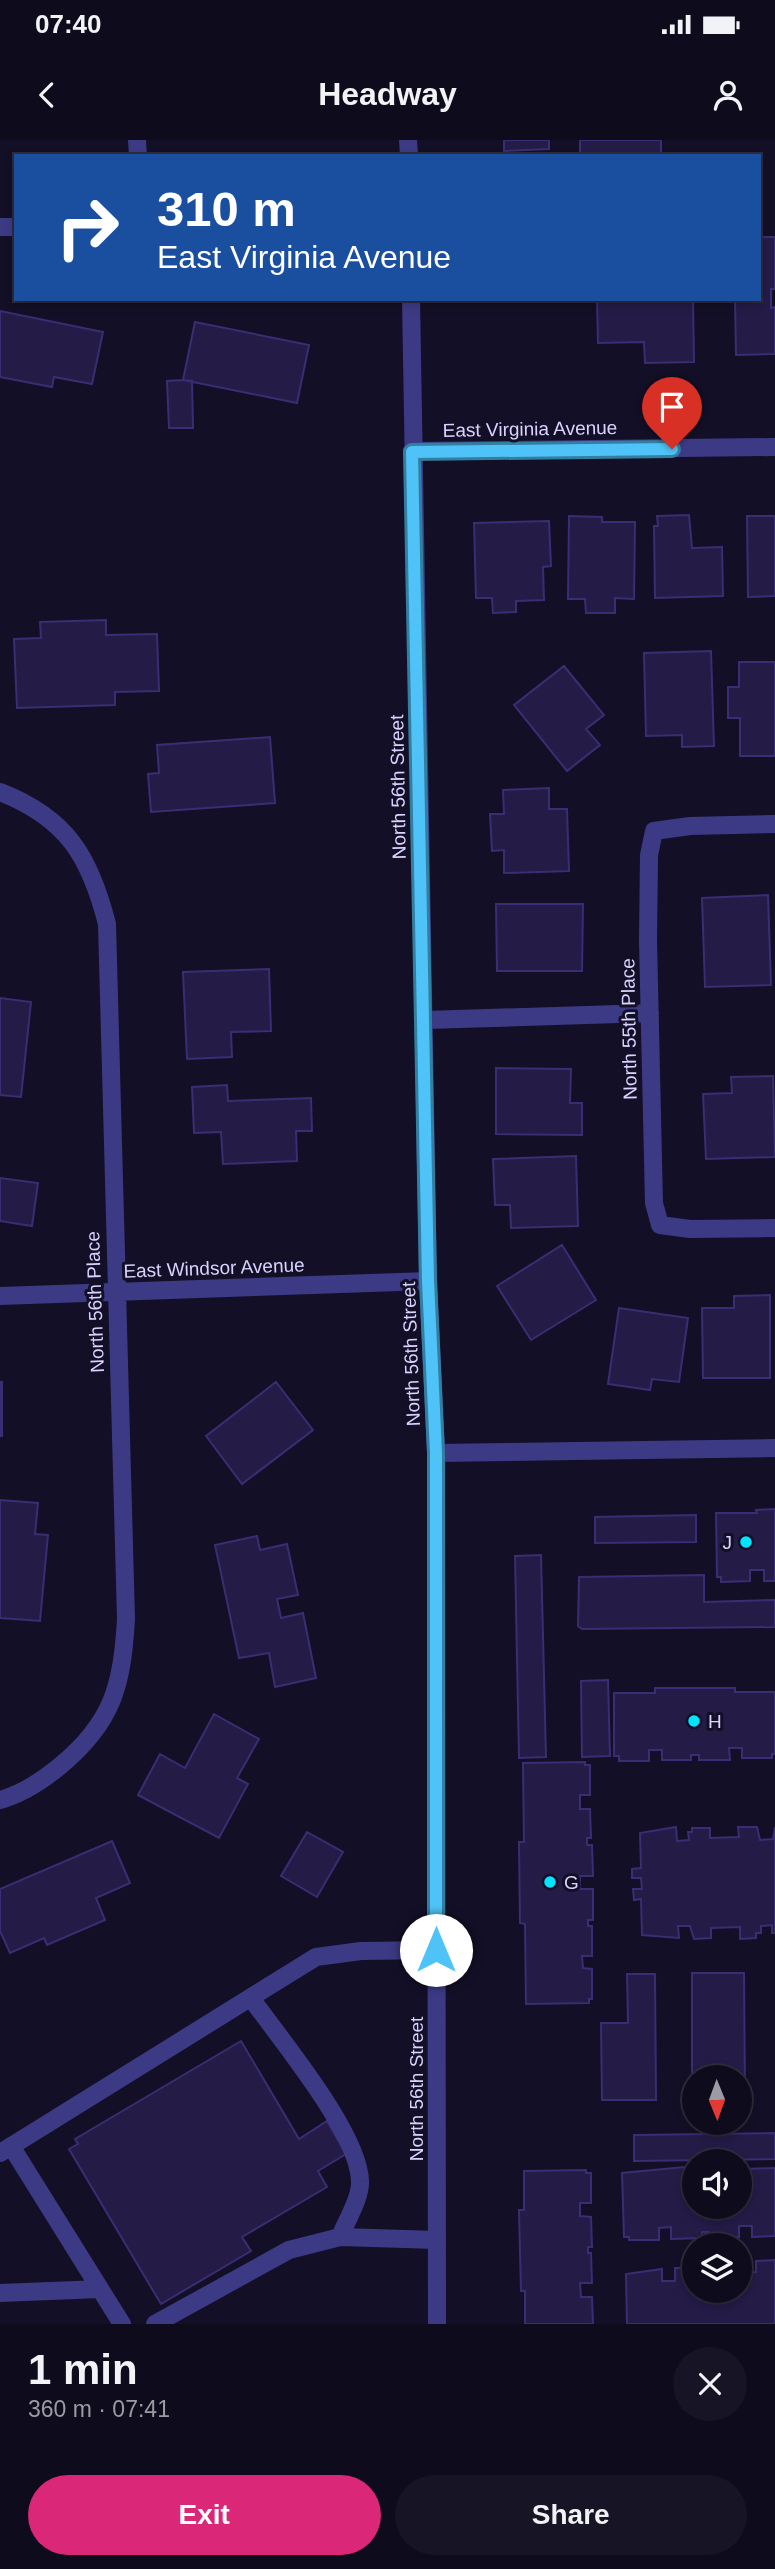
<!DOCTYPE html>
<meta charset="utf-8">
<style>
:root{--surface:#0e0b1c;--page:#171425;--text:#f1f3f6;--muted:#9b9ba3;--line:#2e2b3b;--accent:#db2777}
body{margin:0;font-family:Helvetica,sans-serif;background:var(--page);color:var(--text);height:100vh;display:flex;flex-direction:column;font-size:26px;white-space:nowrap}
*{box-sizing:border-box;margin:0}
p{font-size:23px;color:var(--muted)}
.icon{flex:none;width:38px;height:38px;fill:none;stroke:currentColor;stroke-width:2;stroke-linecap:round;stroke-linejoin:round}
.map{position:relative;height:2184px;overflow:hidden}
.details{display:flex;flex-direction:column;background:var(--surface);flex:1}
.details>*{flex:none}
.guide{position:absolute;left:14px;top:14px;width:747px;height:147px;border-radius:0px;box-shadow:0 4px 10px #0003,0 0 0 2px var(--line);background:#1a4fa0;color:#fff;overflow:hidden}
.needle{width:46px;rotate:179deg}
.fabs{position:absolute;left:682px;top:1925px;display:grid;gap:14px}
.fabs a{display:grid;place-items:center;width:70px;height:70px;border-radius:50%;background:var(--surface);box-shadow:0 4px 10px #0003,0 0 0 2px var(--line);font-size:35px}
.pin{position:absolute;display:grid;place-items:center;width:60px;height:60px;color:#fff;margin:-72px -30px;border-radius:50% 50% 50% 0;rotate:-45deg;box-shadow:0 0 7px #0007}
.pin .icon{rotate:45deg}
.me{position:absolute;width:77px;margin:-38px;rotate:0deg;stroke-linejoin:round;filter:drop-shadow(0 0 5px #0008)}
.turn{display:flex;align-items:center;gap:24px;height:147px;padding:0 28px;font-size:32px}
.turn .icon{width:91px;height:91px;stroke-width:2.5}
.turn b{display:block;font-size:49px;line-height:60px}
.round{display:grid;place-items:center;flex:none;width:74px;height:74px;border-radius:37px;background:var(--page)}
.headline{display:flex;align-items:center;justify-content:space-between;height:119px;padding:0 28px}
h1{font-size:42px;font-weight:800;line-height:52px}
.primary-button{display:flex;gap:14px;margin-top:auto;padding:14px 28px}
.primary-button a{flex:1;height:80px;border-radius:42px;background:var(--accent);color:#fff;font-size:28px;font-weight:800;line-height:80px;text-align:center}
.primary-button a+a{background:var(--page);color:var(--text)}
.status{display:flex;justify-content:space-between;align-items:center;height:49px;padding:0 35px;background:var(--surface);direction:ltr}
.status svg{height:19px;fill:currentColor}
header{display:flex;justify-content:space-between;align-items:center;height:91px;padding:0 28px;background:var(--surface);font-size:32px;font-weight:800}
.map>svg:first-child{display:block}
</style>
<div class="status"><b>07:40</b><svg viewBox="0 0 49 12"><path d="M0 12V9h3v3zM5 12V6h3v6zM10 12V3h3v9zM15 12V0h3v12zM26 1h20v11H26zM47 4h2v5h-2z"/></svg></div>
<header><svg class="icon" aria-label="back" viewBox="0 0 24 24"><path d="M15 5l-7 7 7 7"/></svg>Headway<svg class="icon" aria-label="person" viewBox="0 0 24 24"><circle cx="12" cy="8" r="4"/><path d="M4 21q1-7 8-7t8 7"/></svg></header>
<div class="map">
<svg width="775" height="2184" viewBox="0 0 775 2184">
<rect width="100%" height="100%" fill="#130f26"/>
<path fill="#241b47" stroke="#3b2d73" stroke-width="2" d="M 504,0 L 549,0 L 549,9 L 504,11 Z
M 580,0 L 661,0 L 661,16 L 580,16 Z
M 760,97 L 775,97 L 775,149 L 771,149 L 771,168 L 775,167 L 775,214 L 736,215 L 735,159 L 760,159 Z
M 597,159 L 693,159 L 694,222 L 645,223 L 644,202 L 598,203 Z
M 0,171 L 103,192 L 92,244 L 54,237 L 52,247 L 0,237 Z
M 195,182 L 309,205 L 297,263 L 183,240 Z
M 183,240 L 192,241 L 193,288 L 169,288 L 167,241 Z
M 689,375 L 692,408 L 722,407 L 723,456 L 655,458 L 654,386 L 658,386 L 657,376 Z
M 569,376 L 602,377 L 602,382 L 635,382 L 634,459 L 615,458 L 615,473 L 586,473 L 585,459 L 568,459 Z
M 747,376 L 775,376 L 775,456 L 748,457 Z
M 549,381 L 551,426 L 543,427 L 544,460 L 516,461 L 516,472 L 493,473 L 492,458 L 476,458 L 474,383 Z
M 106,480 L 106,495 L 157,494 L 159,551 L 115,552 L 115,565 L 17,568 L 14,499 L 41,498 L 40,482 Z
M 711,511 L 714,606 L 682,607 L 682,595 L 646,596 L 644,513 Z
M 739,522 L 775,522 L 775,616 L 740,616 L 740,578 L 728,578 L 728,547 L 739,547 Z
M 564,526 L 604,575 L 586,589 L 600,605 L 567,631 L 514,565 Z
M 270,597 L 275,663 L 151,672 L 148,634 L 159,633 L 157,605 Z
M 549,648 L 549,669 L 567,669 L 569,731 L 504,733 L 504,710 L 492,711 L 490,674 L 504,674 L 503,650 Z
M 768,755 L 771,845 L 705,847 L 702,758 Z
M 496,764 L 583,764 L 582,831 L 497,831 Z
M 269,829 L 271,891 L 231,892 L 232,917 L 187,919 L 183,832 Z
M 0,858 L 31,862 L 21,957 L 0,955 Z
M 496,928 L 571,929 L 570,963 L 582,963 L 582,995 L 496,994 Z
M 773,936 L 775,1017 L 706,1019 L 703,954 L 732,953 L 731,937 Z
M 227,945 L 228,961 L 311,958 L 312,991 L 296,991 L 297,1021 L 223,1024 L 221,992 L 194,993 L 192,947 Z
M 576,1016 L 578,1086 L 511,1088 L 510,1065 L 495,1065 L 493,1019 Z
M 0,1038 L 38,1043 L 32,1086 L 0,1081 Z
M 562,1105 L 596,1160 L 531,1200 L 497,1146 Z
M 770,1155 L 770,1238 L 703,1238 L 702,1168 L 734,1168 L 734,1156 Z
M 619,1168 L 688,1178 L 679,1242 L 652,1239 L 650,1250 L 608,1244 Z
M 0,1242 L 2,1242 L 2,1296 L 0,1296 Z
M 276,1242 L 313,1290 L 242,1344 L 206,1296 Z
M 0,1360 L 38,1363 L 35,1394 L 48,1395 L 40,1481 L 0,1478 Z
M 775,1369 L 775,1441 L 764,1441 L 764,1430 L 750,1430 L 750,1441 L 721,1442 L 721,1437 L 717,1437 L 716,1373 L 757,1373 L 756,1370 Z
M 696,1375 L 696,1402 L 595,1403 L 595,1377 Z
M 257,1396 L 260,1410 L 287,1404 L 298,1455 L 277,1459 L 281,1478 L 303,1473 L 316,1538 L 275,1547 L 269,1513 L 239,1518 L 215,1405 Z
M 541,1415 L 546,1617 L 519,1618 L 515,1416 Z
M 704,1435 L 704,1462 L 775,1460 L 775,1487 L 582,1489 L 578,1486 L 579,1437 Z
M 608,1540 L 610,1616 L 582,1617 L 581,1541 Z
M 655,1548 L 735,1548 L 735,1552 L 775,1552 L 775,1614 L 772,1614 L 772,1618 L 742,1618 L 742,1608 L 729,1608 L 730,1620 L 699,1620 L 699,1615 L 691,1615 L 691,1620 L 662,1620 L 662,1610 L 649,1610 L 649,1621 L 619,1621 L 619,1616 L 614,1616 L 614,1553 L 655,1553 Z
M 214,1574 L 259,1599 L 237,1638 L 248,1644 L 219,1698 L 138,1655 L 160,1614 L 185,1628 Z
M 585,1622 L 585,1625 L 590,1625 L 590,1655 L 580,1655 L 580,1669 L 590,1669 L 591,1698 L 587,1698 L 587,1705 L 592,1705 L 593,1736 L 580,1736 L 580,1749 L 593,1749 L 593,1780 L 588,1780 L 588,1786 L 592,1786 L 592,1816 L 582,1816 L 583,1828 L 592,1829 L 592,1859 L 589,1859 L 589,1863 L 526,1864 L 525,1784 L 520,1783 L 519,1702 L 524,1702 L 523,1623 Z
M 676,1687 L 677,1701 L 689,1700 L 688,1692 L 692,1692 L 692,1688 L 710,1688 L 710,1698 L 739,1697 L 738,1687 L 757,1687 L 760,1700 L 773,1699 L 775,1687 L 775,1793 L 772,1793 L 772,1785 L 761,1786 L 761,1793 L 756,1793 L 756,1798 L 740,1799 L 740,1787 L 711,1788 L 711,1798 L 694,1799 L 690,1786 L 678,1786 L 679,1798 L 642,1795 L 641,1759 L 634,1760 L 633,1749 L 642,1749 L 641,1738 L 632,1738 L 632,1729 L 641,1728 L 640,1693 Z
M 307,1692 L 343,1712 L 317,1757 L 281,1736 Z
M 112,1701 L 130,1743 L 96,1758 L 105,1780 L 47,1805 L 44,1798 L 10,1813 L 0,1791 L 0,1749 Z
M 692,1833 L 744,1833 L 745,1958 L 740,1958 L 740,1937 L 695,1937 L 695,1958 L 692,1958 Z
M 627,1834 L 655,1834 L 656,1960 L 602,1960 L 601,1883 L 628,1883 Z
M 241,1901 L 299,1999 L 327,1981 L 346,2014 L 318,2031 L 327,2047 L 242,2097 L 251,2111 L 161,2164 L 69,2009 L 78,2004 L 75,1999 Z
M 775,1993 L 775,2019 L 634,2021 L 634,1995 Z
M 740,2025 L 744,2025 L 744,2029 L 775,2028 L 775,2096 L 752,2097 L 752,2086 L 739,2086 L 739,2097 L 709,2098 L 709,2092 L 702,2092 L 702,2098 L 671,2099 L 671,2087 L 659,2088 L 659,2100 L 629,2100 L 629,2097 L 624,2097 L 622,2033 L 695,2026 L 695,2067 L 740,2067 Z
M 586,2030 L 586,2033 L 591,2033 L 591,2063 L 580,2063 L 580,2076 L 591,2077 L 592,2107 L 588,2107 L 588,2113 L 591,2113 L 592,2143 L 580,2143 L 581,2157 L 592,2157 L 593,2184 L 525,2184 L 525,2151 L 521,2151 L 519,2070 L 524,2070 L 524,2031 Z
M 775,2120 L 775,2184 L 627,2184 L 626,2134 L 662,2129 L 662,2141 L 675,2141 L 675,2128 L 692,2128 L 695,2151 L 740,2151 L 740,2121 L 743,2133 L 756,2132 L 756,2121 Z"/>
<g fill="none" stroke-linecap="round" stroke-linejoin="round">
<path stroke="#3d3a85" stroke-width="18" d="M 137,0 L 138,16
M 251,1858 C 280,1899 359,1993 360,2041 C 361,2058 346,2081 340,2097
M 11,2006 L 122,2184
M 0,2013 L 316,1817 L 361,1811 L 436,1810
M 0,2153 L 100,2149
M 155,2184 L 289,2110 L 340,2097 L 437,2100"/>
<path stroke="#3d3a85" stroke-width="18" d="M 0,87 L 16,87
M 412,311 L 775,307
M 0,652 C 67,678 90,717 107,784 L 126,1479 C 122,1546 113,1582 60,1626 C 43,1640 22,1654 0,1660
M 775,684 L 690,686 L 654,691 L 649,715 L 648,801 L 654,1063 L 660,1085 L 690,1089 L 775,1088
M 426,880 L 650,873
M 0,1156 L 428,1141
M 436,1313 L 775,1308"/>
<path stroke="#3d3a85" stroke-width="18" d="M 408,0 L 409,16
M 411,159 L 428,1141 L 436,1313 L 437,2184"/>
</g>
<g fill="none" stroke-linecap="round" stroke-linejoin="round">
<defs>
<path id="route" d="M 436,1810 L 436,1313 L 428,1141 L 412,312 L 672,309"/>
</defs>
<use href="#route" stroke="#337fa1" stroke-width="18"/>
<use href="#route" stroke="#4fc3f7" stroke-width="12"/>
</g>
<g fill="#00e5ff" stroke="#130f26" stroke-width="2.5">
<circle cx="746" cy="1402" r="7"/>
<circle cx="694" cy="1581" r="7"/>
<circle cx="550" cy="1742" r="7"/>
</g>
<g text-anchor="middle" dominant-baseline="central" stroke-width="6" stroke-linejoin="round" paint-order="stroke">
<g font-size="19" fill="#d9d4ff" stroke="#130f26">
<text transform="translate(530 289) rotate(-1)">East Virginia Avenue</text>
<text transform="translate(398 647) rotate(-91)">North 56th Street</text>
<text transform="translate(629 889) rotate(-91)">North 55th Place</text>
<text transform="translate(214 1128) rotate(-2)">East Windsor Avenue</text>
<text transform="translate(95 1162) rotate(-92)">North 56th Place</text>
<text transform="translate(411 1214) rotate(-92)">North 56th Street</text>
<text transform="translate(416 1949) rotate(-90)">North 56th Street</text>
</g>
<g font-size="19" fill="#d9d4ff" stroke="#130f26" text-anchor="start">
<text x="732" y="1402" text-anchor="end">J</text>
<text x="708" y="1581">H</text>
<text x="564" y="1742">G</text>
</g>
</g>
</svg>
<div class="fabs">
<a><svg class="needle" viewBox="-14 -14 28 28"><path d="M0-13l5 13h-10z" fill="#e53935"/><path d="M0 13l5-13h-10z" fill="#9b9ba3"/></svg></a>
<a><svg class="icon" aria-label="sound" viewBox="0 0 24 24"><path d="M4 9h4l5-4v14l-5-4H4zM17 9q2 3 0 6"/></svg></a>
<a><svg class="icon" aria-label="layers" viewBox="0 0 24 24"><path d="M12 4l9 5-9 5-9-5zM3 14l9 5 9-5"/></svg></a>
</div>
<div class="pin" style="left:672px;top:309px;background:#d93025"><svg class="icon" aria-label="arrive" viewBox="0 0 24 24"><path d="M6 21V4h12l-3 4 3 4H6"/></svg></div>
<svg class="me" style="left:436px;top:1810px" viewBox="-20 -20 40 40"><circle r="19" fill="#fff"/><path d="M0-13L10 11 0 6-10 11z" fill="#4fc3f7"/></svg>
<div class="guide">
<div class="turn"><svg class="icon" aria-label="right" viewBox="0 0 24 24"><path d="M7 20v-9h11M14 6l5 5-5 5"/></svg><div><b>310 m</b>East Virginia Avenue</div></div>
</div>
</div>
<section class="details">
<div class="headline"><div><h1>1 min</h1><p>360 m · 07:41</p></div><a class="round"><svg class="icon" aria-label="close" viewBox="0 0 24 24"><path d="M6 6l12 12M18 6L6 18"/></svg></a></div>
<div class="primary-button"><a>Exit</a><a>Share</a></div>
</section>
